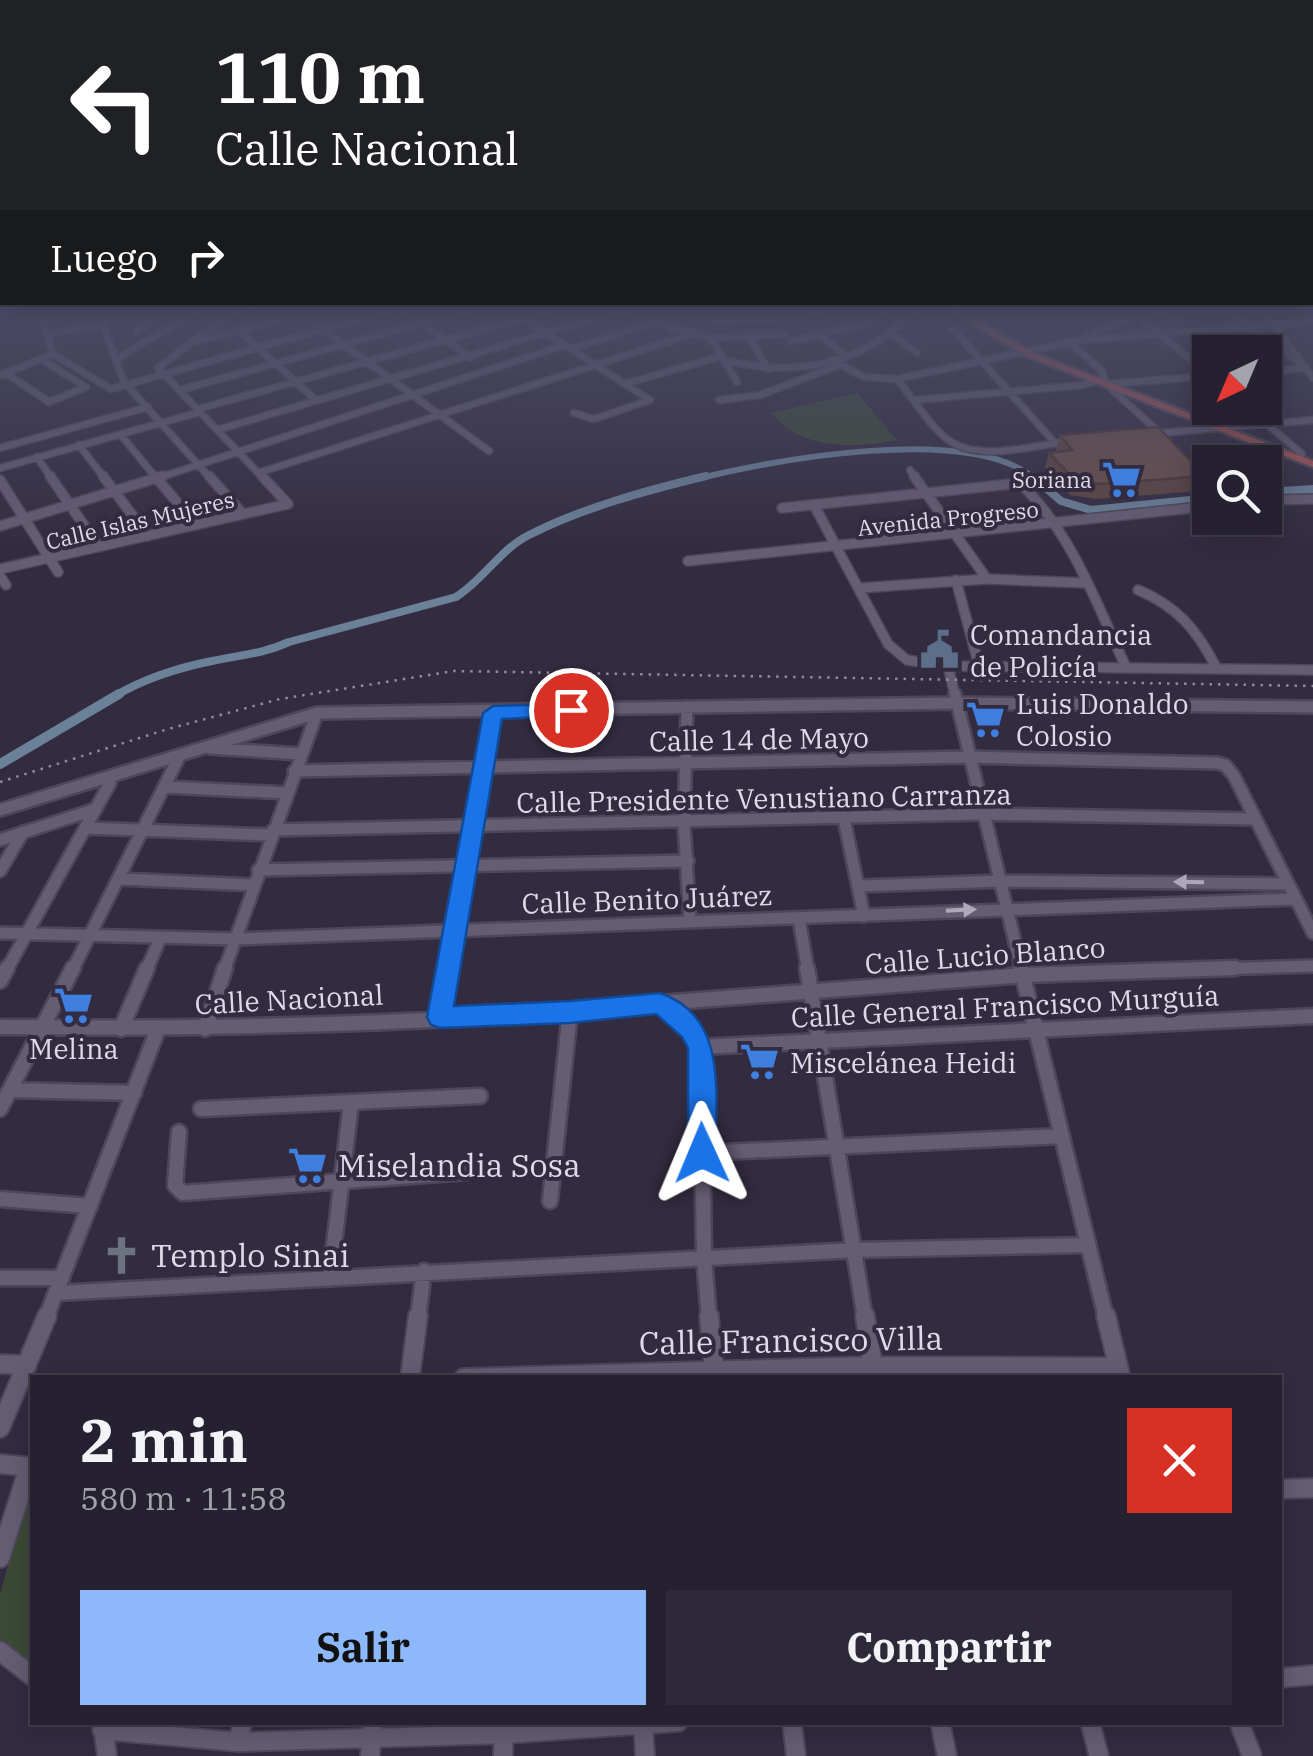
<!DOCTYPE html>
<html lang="es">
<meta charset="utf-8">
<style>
:root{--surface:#262131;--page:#2e2939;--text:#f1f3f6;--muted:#a4a3ab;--line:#423e4d;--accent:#8db9fc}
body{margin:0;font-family:"IBM Plex Serif",serif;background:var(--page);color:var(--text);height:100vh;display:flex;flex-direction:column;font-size:38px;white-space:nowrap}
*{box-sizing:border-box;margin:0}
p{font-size:32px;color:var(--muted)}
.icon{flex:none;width:55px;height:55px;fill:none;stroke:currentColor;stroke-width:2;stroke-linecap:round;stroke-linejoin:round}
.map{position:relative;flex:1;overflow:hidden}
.details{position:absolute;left:30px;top:1375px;width:1252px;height:350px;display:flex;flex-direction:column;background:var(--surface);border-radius:0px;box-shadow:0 5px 25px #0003,0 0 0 2px var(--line)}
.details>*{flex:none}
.guide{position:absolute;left:0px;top:0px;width:1315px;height:305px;box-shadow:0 5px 25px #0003,0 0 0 2px var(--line);background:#202124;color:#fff;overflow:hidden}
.needle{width:65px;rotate:224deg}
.tools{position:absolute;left:1192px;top:335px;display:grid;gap:20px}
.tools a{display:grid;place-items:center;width:90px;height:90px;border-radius:0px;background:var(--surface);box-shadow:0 5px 25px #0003,0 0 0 2px var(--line);font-size:50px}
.pin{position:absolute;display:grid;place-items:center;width:85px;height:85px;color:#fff;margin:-42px;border:5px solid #fff;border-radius:50%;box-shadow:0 2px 10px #0007}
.me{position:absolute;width:110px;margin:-55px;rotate:359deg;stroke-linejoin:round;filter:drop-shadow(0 0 8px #0008)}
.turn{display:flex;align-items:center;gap:35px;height:210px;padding:0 50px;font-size:45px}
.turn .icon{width:130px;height:130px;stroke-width:2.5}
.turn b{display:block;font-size:70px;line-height:85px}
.then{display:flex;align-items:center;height:95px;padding:0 50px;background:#0003;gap:20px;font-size:38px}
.round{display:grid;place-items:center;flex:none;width:105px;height:105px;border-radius:0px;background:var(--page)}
.headline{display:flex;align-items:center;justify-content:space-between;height:170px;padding:0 50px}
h1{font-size:60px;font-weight:800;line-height:75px}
.button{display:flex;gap:20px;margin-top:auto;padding:20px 50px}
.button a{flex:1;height:115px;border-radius:0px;background:var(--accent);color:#111;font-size:40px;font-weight:800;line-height:115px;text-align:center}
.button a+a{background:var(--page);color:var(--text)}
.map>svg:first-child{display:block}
</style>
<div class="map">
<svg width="1313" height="1756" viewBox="0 0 1313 1756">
<rect width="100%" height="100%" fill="#332c41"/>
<path fill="#3c4a35" d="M 857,393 L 897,440 C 855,449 801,450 771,413 Z
M 32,1480 L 32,1664 L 0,1643 L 0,1594 Z"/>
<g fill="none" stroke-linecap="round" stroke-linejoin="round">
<path stroke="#6b8198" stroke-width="6" d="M 696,479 C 774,460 970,423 1035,479"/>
<path stroke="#6b8198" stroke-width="8" d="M 1032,476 L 1061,501 L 1091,510 L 1210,498
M 1265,492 L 1313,489
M 115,696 C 145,678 177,668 212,661 C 239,655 263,654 289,642 L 456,597 C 483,580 499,551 527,536 C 581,508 648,490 706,476"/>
<path stroke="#6b8198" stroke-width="10" d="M 0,764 L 119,694"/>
<defs>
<path id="minor-far4" d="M 39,306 L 53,354
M 96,306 L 124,382 L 211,479
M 240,306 L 158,368 L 264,479
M 291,306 L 489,451
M 397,306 L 471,358
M 504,306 L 650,400 L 594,419 L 574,413
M 602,306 L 711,338 L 784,334
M 661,306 L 680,312
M 722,306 L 716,321 C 757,317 794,324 833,306
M 1125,306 L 1210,375
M 1222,306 L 1306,368
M 1259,306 L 1313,378
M 0,311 L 31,306
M 672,328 L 683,306
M 953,329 L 1055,443
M 238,330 L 316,400
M 137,331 L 156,319 L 151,306
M 47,334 L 106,324
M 893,334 L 917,353
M 748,335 L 768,369
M 820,335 L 846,356
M 711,338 L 737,382
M 151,339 L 202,306
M 1082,339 L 1117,322 L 1177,306
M 197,341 L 333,306
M 790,341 L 864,324 L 890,306
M 572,349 L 653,322
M 53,354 L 111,389 L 405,306
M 41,359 L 86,387
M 118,359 L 147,340
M 724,360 C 796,378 869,365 917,306
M 831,360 L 864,377 L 897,379 L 1081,340 L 1313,321
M 1265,372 L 1304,368
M 6,373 L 49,402 L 86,387
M 1,375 L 53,354
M 897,379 C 914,399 927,423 947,439 C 977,463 1036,445 1070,441
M 628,383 L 722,356
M 1106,384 L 1210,376
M 1106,384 L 1160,433
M 180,390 L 483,306
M 719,400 L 760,395 L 839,365
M 915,400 L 1082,385 L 1105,379 L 1101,370 L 1069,342
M 1248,408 L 1302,454
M 198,409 L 566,306
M 217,430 L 619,311
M 120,434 L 157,479
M 1148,434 L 1313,420
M 79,445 L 105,479
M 0,448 L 148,407
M 37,457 L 52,479
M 0,468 L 200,412
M 910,470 L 916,479
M 258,473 L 692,334
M 155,479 L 565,345"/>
<path id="minor-far3" d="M 50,476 L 99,547
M 103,476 L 148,536
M 155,476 L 196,525
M 209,476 L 243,514
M 262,476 L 288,504
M 914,476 L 987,579
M 0,480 L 58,572
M 1265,500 L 1313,499
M 814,505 L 888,644 L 907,660 L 948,666 L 1313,670
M 782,508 L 1020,483 C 1071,532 1096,602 1125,665
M 0,526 L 163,476
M 688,561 L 1210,506
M 0,569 L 288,504
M 0,576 L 6,585
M 956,580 L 979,666
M 860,588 L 987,579 L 1086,583
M 1138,590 C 1177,606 1197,630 1216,667
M 948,666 L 955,696"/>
<path id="minor-far2" d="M 955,694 L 1022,971
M 687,707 L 684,823 L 690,922
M 210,748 L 301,754
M 294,771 L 968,757 L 1217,763 L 1225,765 L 1234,776 L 1313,933
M 166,787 L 287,793
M 0,810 L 317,713 L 958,703 L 1313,707
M 844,819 L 864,916
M 87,828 L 271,835
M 273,830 L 982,814 L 1255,819
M 0,840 L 96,809
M 258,870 L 688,861
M 0,871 L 23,832
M 120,879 L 254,885
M 860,886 L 1001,881 L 1287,884
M 799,919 L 808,971
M 0,933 L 235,939 L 1295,899
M 6,971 L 110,783
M 72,971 L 180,755
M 146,971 L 160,939
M 224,971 L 317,713
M 448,971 L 493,713
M 1154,971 L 1313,966"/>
<path id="minor-far1" d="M 807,968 L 865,1318
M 1021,968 L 1106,1318
M 0,981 L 7,968
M 660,1003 L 1024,975 L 1235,968
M 440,1017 L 448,968
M 0,1027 C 220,1029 441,1025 660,1003 L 691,1029 L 701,1047 L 704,1258 L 709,1318
M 121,1029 L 147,968
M 205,1029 L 225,968
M 701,1047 L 1313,1016
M 10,1090 L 134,1093
M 0,1109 L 73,968
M 201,1109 L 480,1096
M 179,1132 L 175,1185 L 183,1193 L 467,1172
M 702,1153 L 1061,1136
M 0,1199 L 90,1206
M 550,1201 L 570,1012
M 0,1278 L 62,1278
M 330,1278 L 351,1103
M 57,1293 L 856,1250 L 1087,1245
M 46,1318 L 158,1029
M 418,1318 L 424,1271"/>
<path id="minor" d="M 709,1316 L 714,1370
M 865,1316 L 873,1366
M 1106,1316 L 1121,1378
M 0,1364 L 27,1365
M 410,1378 L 418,1316
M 464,1378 L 873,1366 L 1118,1367
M 0,1428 L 47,1316
M 0,1464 L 32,1467
M 1280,1489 L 1313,1488
M 0,1558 L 29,1467
M 0,1651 L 32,1676
M 1280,1678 L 1313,1675
M 643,1722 L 645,1756
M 792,1722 L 796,1756
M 940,1722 L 947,1756
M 1090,1722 L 1099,1756
M 1239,1722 L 1252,1756
M 103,1726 L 107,1756
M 102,1730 L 239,1742 L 504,1734 L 678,1722
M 239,1742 L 242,1722
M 370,1756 L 373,1722
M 503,1756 L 504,1722"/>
<path id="major" d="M 943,306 L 952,306 L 1034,353 L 1313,461 L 1313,467 L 1028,357 Z"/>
</defs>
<use href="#minor-far4" stroke="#4e4759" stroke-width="9"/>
<use href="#minor-far3" stroke="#4e4759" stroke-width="12"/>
<use href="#minor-far2" stroke="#4e4759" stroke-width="16"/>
<use href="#minor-far1" stroke="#4e4759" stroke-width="19"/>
<use href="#minor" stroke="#4e4759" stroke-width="22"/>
<use href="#major" stroke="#4e4759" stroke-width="5"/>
<use href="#minor-far4" stroke="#655d74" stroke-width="6"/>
<use href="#minor-far3" stroke="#655d74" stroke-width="9"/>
<use href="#minor-far2" stroke="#655d74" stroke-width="11"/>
<use href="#minor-far1" stroke="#655d74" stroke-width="14"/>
<use href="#minor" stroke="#655d74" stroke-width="18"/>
<use href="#major" fill="#ac5654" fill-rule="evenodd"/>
<path stroke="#918c9d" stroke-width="2.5" stroke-dasharray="2.5 6" stroke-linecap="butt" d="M 0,782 L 168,729 L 280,699 L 454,671 L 1313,686"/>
</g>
<path fill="#5d4541" d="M 1060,435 L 1205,476 L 1199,491 L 1096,499 L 1070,495 L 1045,467 L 1049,453 L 1057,452 L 1056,450 Z"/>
<path fill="#6c504c" stroke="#4c3835" stroke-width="2.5" d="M 1158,427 L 1205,476 L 1101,484 L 1075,480 L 1049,453 L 1072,450 L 1060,435 Z"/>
<defs><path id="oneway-solid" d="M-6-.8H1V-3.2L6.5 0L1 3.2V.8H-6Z" transform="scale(2.5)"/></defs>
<g fill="#aea8b9">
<use href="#oneway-solid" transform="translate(1189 882) rotate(-179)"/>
<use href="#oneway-solid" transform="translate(961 910) rotate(-3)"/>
</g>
<linearGradient id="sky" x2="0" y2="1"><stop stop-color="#1c1824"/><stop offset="0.56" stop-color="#4a4b65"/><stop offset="1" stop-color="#4a4b65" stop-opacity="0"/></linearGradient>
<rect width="1313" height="551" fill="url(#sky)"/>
<path fill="#1a73e8" stroke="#114b97" stroke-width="2.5" d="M 571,704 L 581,710 L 578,715 L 502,719 L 454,1006 L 570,1001 L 660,993 C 729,1016 715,1096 716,1153 L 712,1162 L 702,1166 L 692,1162 L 688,1153 L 688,1048 L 682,1037 L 656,1014 L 570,1023 L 440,1028 L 431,1025 L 427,1017 L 483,713 L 493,706 Z"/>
<defs>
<symbol id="supermarket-bare" viewBox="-9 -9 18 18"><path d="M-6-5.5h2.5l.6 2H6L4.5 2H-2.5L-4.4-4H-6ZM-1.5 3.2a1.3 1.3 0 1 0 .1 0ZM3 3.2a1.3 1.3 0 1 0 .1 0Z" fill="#3f7fe0" stroke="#332c41" stroke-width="2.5" paint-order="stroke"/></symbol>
<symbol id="civic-bare" viewBox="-9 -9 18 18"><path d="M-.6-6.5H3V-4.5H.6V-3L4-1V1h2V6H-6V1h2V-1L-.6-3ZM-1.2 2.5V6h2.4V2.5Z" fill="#5c6f8a" stroke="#332c41" stroke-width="2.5" paint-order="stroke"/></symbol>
<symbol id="church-bare" viewBox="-9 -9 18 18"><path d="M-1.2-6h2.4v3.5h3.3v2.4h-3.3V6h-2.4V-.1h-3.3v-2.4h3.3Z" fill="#6b7280" stroke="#332c41" stroke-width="2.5" paint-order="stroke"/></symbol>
</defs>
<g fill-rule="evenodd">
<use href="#supermarket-bare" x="1094" y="452" width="55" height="55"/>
<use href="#civic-bare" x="912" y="622" width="55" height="55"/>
<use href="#supermarket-bare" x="958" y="692" width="55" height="55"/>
<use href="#supermarket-bare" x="46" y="978" width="55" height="55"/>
<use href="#supermarket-bare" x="732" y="1034" width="55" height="55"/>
<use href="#supermarket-bare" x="280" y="1138" width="55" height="55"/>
<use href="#church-bare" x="94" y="1228" width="55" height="55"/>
</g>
<g text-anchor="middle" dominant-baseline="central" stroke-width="8" stroke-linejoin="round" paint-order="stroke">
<g font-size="22" fill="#dedae7" stroke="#332c41" text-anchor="end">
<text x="1092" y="479">Soriana</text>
</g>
<g font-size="22" fill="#dedae7" stroke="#332c41">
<text transform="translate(948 518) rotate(-6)">Avenida Progreso</text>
<text transform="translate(140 520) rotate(-13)">Calle Islas Mujeres</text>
</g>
<g font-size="28" fill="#dedae7" stroke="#332c41" text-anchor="start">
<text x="970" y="634">Comandancia<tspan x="970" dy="32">de Policía</tspan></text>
<text x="1016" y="703">Luis Donaldo<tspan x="1016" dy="32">Colosio</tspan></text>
<text x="74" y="1048" text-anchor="middle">Melina</text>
<text x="790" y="1062">Miscelánea Heidi</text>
</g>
<g font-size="28" fill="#dedae7" stroke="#332c41">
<text transform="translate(759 739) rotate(-1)">Calle 14 de Mayo</text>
<text transform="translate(764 798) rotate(-1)">Calle Presidente Venustiano Carranza</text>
<text transform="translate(647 899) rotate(-2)">Calle Benito Juárez</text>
<text transform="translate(985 955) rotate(-4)">Calle Lucio Blanco</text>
<text transform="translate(289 999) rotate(-3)">Calle Nacional</text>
<text transform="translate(1005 1006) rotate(-3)">Calle General Francisco Murguía</text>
</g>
<g font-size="32" fill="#dedae7" stroke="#332c41" text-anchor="start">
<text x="338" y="1165">Miselandia Sosa</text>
<text x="151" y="1255">Templo Sinai</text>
</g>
<g font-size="32" fill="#dedae7" stroke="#332c41">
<text transform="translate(791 1340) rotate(-1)">Calle Francisco Villa</text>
</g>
</g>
</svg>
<div class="tools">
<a><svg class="needle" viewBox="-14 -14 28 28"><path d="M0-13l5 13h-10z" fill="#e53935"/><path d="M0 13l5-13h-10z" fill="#a4a3ab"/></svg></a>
<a><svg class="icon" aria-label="search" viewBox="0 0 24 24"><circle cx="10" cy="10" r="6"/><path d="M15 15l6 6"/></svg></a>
</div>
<div class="pin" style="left:571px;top:710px;background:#d93025"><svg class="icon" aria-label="arrive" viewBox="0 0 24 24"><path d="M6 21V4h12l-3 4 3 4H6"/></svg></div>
<svg class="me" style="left:702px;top:1153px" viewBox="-20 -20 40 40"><path d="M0-17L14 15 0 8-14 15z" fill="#1a73e8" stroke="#fff" stroke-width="4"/></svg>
<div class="guide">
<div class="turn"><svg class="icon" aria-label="left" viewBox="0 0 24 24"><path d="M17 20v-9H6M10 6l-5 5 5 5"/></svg><div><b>110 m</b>Calle Nacional</div></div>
<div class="then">Luego<svg class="icon" aria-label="right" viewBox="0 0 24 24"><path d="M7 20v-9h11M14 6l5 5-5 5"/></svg></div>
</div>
<section class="details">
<div class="headline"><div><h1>2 min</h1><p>580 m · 11:58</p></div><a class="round" style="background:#d93025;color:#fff"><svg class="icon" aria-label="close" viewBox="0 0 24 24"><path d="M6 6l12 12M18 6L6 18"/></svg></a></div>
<div class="button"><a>Salir</a><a>Compartir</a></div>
</section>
</div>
